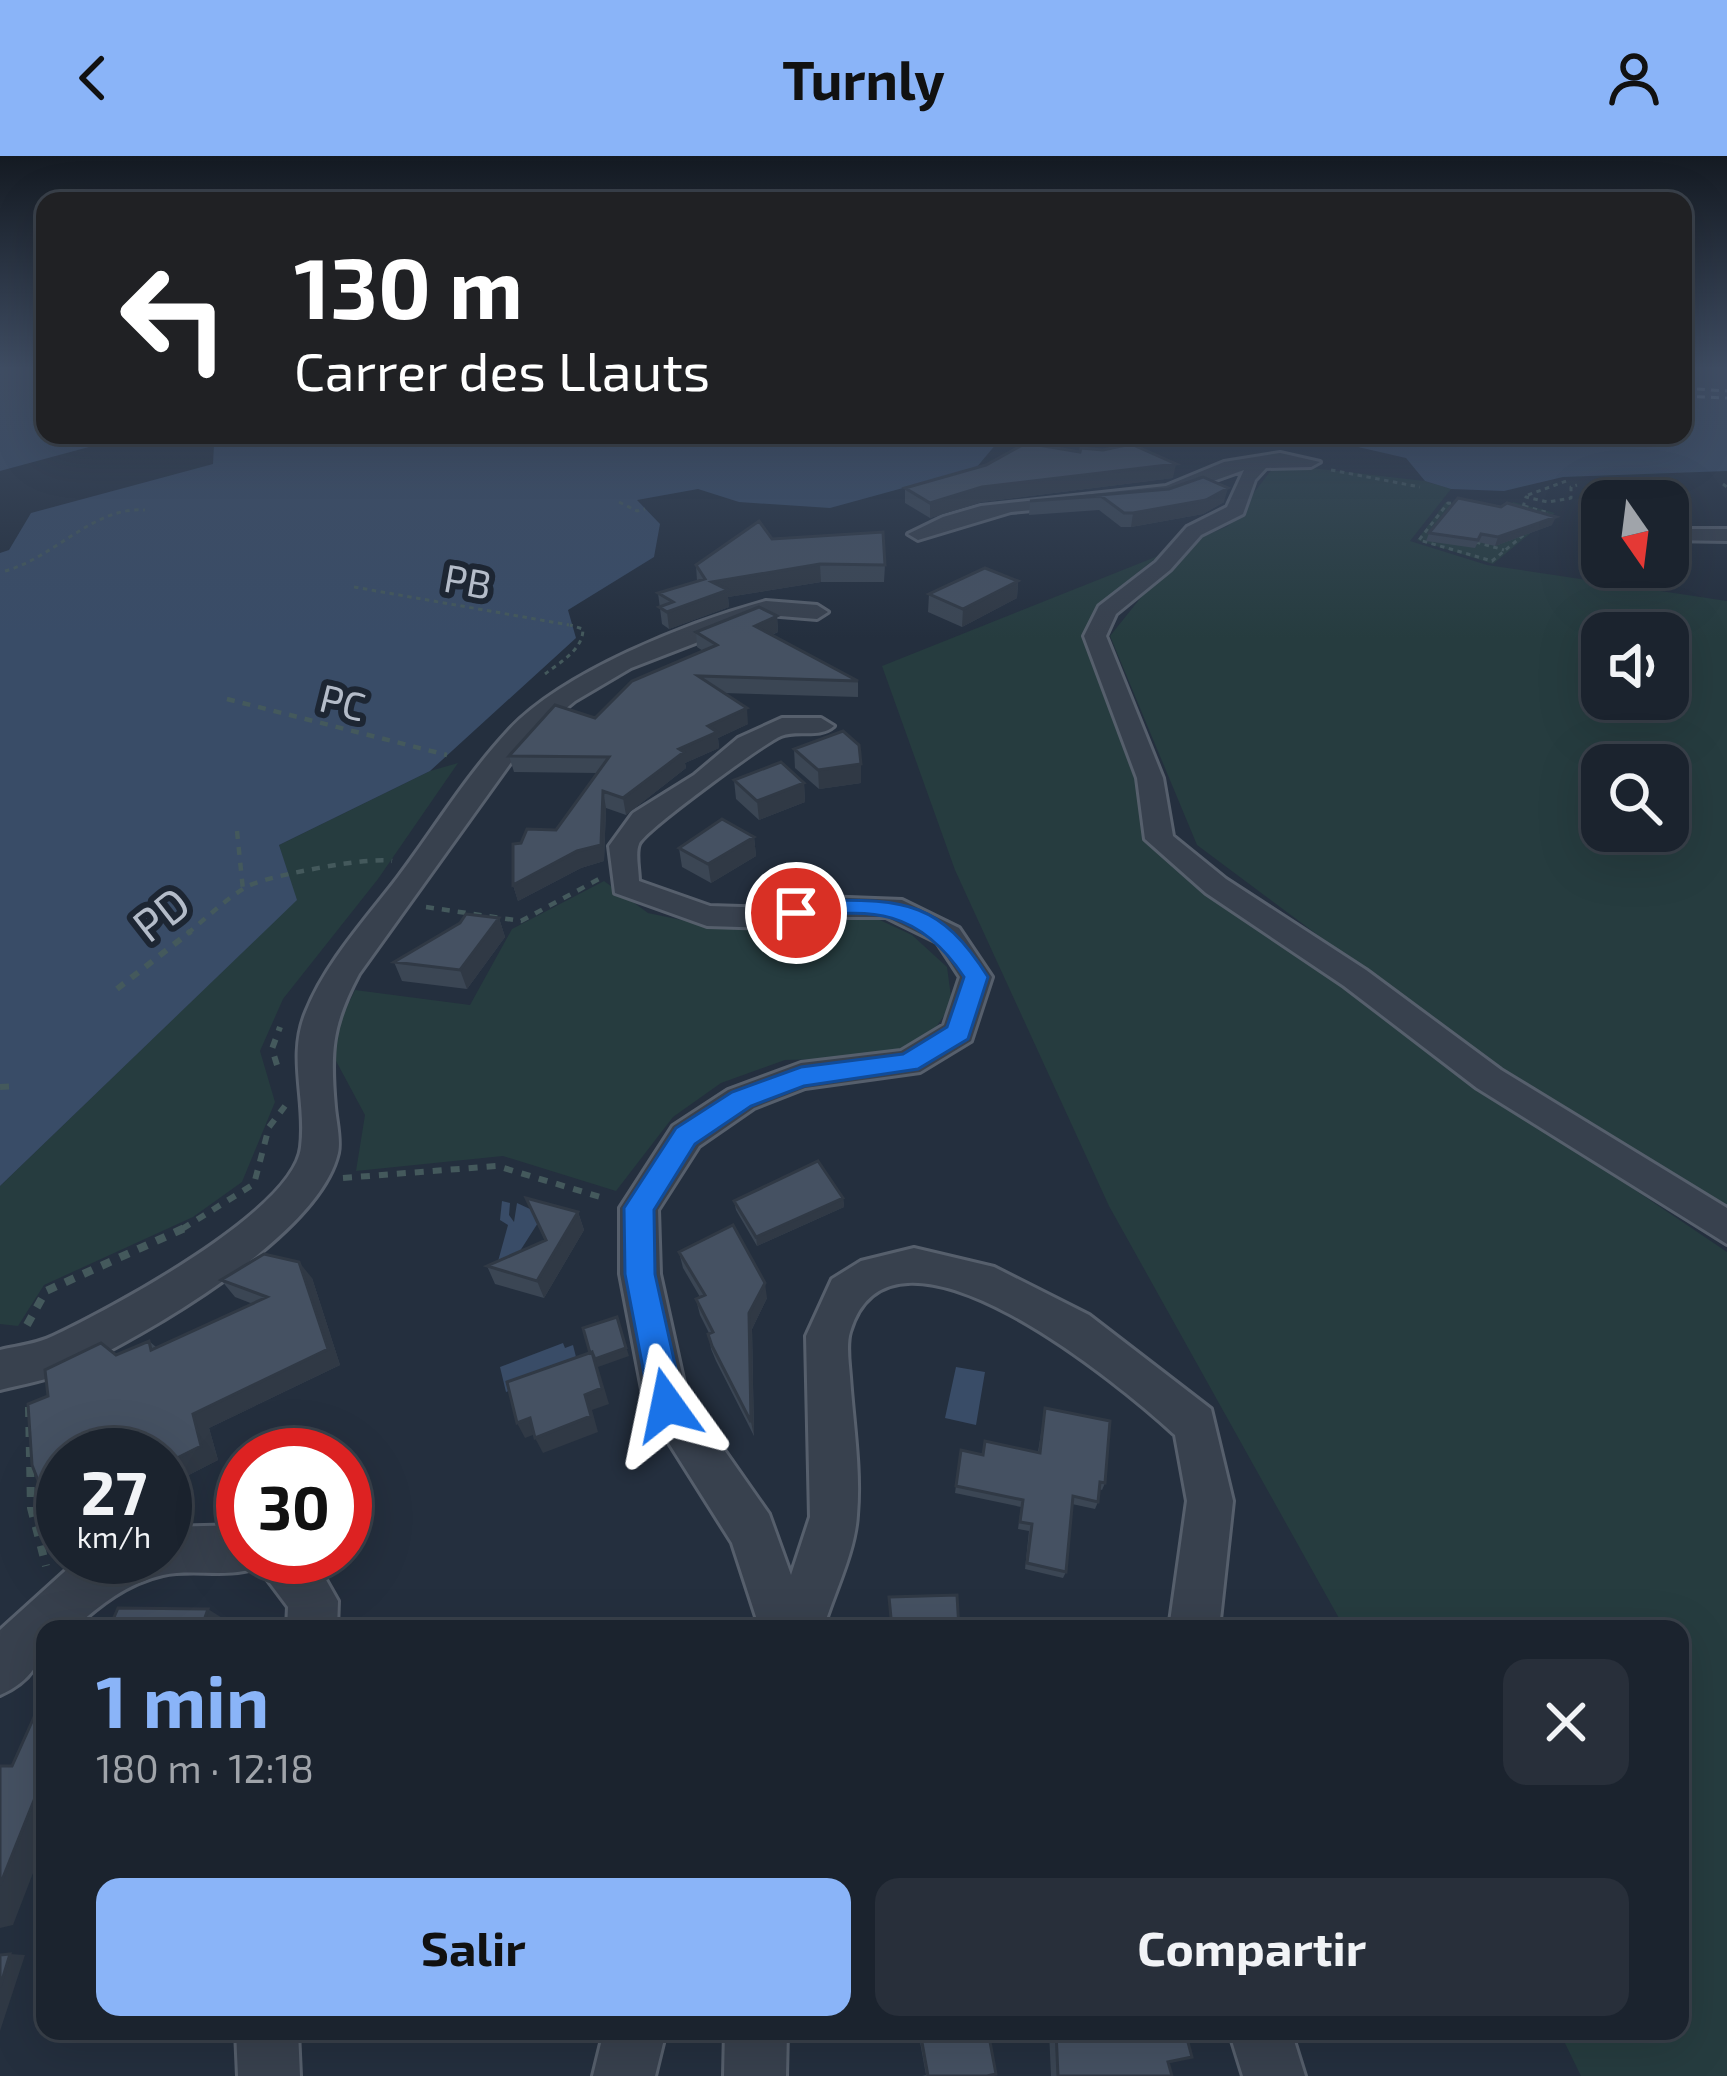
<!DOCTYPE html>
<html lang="es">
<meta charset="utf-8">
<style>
:root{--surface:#1b232e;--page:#282f3a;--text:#f1f3f6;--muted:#a0a4aa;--line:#39404a;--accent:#8ab4f8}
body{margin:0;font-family:"Exo 2",sans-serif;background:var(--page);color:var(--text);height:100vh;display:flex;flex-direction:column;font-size:45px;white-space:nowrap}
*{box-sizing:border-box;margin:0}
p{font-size:39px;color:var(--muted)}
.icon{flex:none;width:66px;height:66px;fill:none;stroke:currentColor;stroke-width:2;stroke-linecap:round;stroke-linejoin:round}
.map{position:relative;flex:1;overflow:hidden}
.side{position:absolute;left:36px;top:1464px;width:1653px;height:420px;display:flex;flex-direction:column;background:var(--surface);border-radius:24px;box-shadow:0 12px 48px #0002,0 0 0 3px var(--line)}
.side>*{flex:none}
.hud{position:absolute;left:36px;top:36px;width:1656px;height:252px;border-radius:24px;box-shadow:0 12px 48px #0002,0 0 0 3px var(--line);background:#202124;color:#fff;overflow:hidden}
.needle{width:78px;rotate:166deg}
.buttons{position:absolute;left:1581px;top:324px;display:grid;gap:24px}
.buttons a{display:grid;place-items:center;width:108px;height:108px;border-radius:24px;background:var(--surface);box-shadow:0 12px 48px #0002,0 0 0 3px var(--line);font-size:60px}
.speed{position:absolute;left:36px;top:1272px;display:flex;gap:24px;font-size:60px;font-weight:700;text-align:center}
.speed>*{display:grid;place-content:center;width:156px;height:156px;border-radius:50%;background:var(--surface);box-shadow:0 12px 48px #0002,0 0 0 3px var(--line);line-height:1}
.speed small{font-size:30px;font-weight:400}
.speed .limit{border:18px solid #d22;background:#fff;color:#111}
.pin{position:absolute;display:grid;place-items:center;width:102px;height:102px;color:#fff;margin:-51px;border:6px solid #fff;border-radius:50%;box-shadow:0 3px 12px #0007}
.me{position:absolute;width:132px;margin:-66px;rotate:348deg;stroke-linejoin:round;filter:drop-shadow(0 0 9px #0008)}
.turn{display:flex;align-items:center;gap:42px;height:252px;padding:0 60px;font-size:54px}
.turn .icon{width:156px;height:156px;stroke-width:2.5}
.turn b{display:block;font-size:84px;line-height:102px}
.round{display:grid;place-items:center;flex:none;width:126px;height:126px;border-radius:24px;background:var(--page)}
.overview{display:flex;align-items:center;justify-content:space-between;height:204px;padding:0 60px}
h1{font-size:72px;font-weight:700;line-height:90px;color:var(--accent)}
.action{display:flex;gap:24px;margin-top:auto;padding:24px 60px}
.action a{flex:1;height:138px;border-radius:24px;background:var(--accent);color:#111;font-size:48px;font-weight:700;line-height:138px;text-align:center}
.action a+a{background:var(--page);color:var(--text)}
header{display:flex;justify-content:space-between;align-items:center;height:156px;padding:0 60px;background:var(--accent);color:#111;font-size:54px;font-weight:700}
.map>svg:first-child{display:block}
</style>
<header><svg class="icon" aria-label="back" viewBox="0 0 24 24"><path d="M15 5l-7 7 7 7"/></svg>Turnly<svg class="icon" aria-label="person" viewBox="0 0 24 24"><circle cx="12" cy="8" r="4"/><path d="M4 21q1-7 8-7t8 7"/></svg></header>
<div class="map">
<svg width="1727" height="1920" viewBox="0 0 1727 1920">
<rect width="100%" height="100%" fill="#242f3e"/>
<path fill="#263c3f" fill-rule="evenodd" d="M 1276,308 L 1425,325 L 1451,333 L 1410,385 L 1487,409 L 1727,445 L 1727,1050 L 1504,918 L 1197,689 L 1110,480 L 1183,389 L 1228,370 ZM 1602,477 L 1668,477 L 1668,543 L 1602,543 ZM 1602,609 L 1668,609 L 1668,675 L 1602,675 Z
M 1446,346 L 1505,353 L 1513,346 L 1555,357 L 1493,408 L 1417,384 Z
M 1158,400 L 1096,451 L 1087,480 L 1137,628 L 1147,688 L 1478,928 L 1727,1096 L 1727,1920 L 1581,1920 L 1559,1875 L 1680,1875 L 1680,1473 L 1345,1473 L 1109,1050 L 955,714 L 882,510 Z
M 458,607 L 378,723 L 283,843 L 260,895 L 275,946 L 242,1026 L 193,1061 L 44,1129 L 18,1170 L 0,1168 L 0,1030 L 296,744 L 279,689 L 430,615 Z
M 604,725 L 648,757 L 720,772 L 808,768 L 869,759 L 912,779 L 947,811 L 952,848 L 932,877 L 891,901 L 785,904 L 721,927 L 673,961 L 616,1035 L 503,1000 L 356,1015 L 365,959 L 328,890 L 355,834 L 470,849 L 512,773 Z"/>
<path fill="#394c67" d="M 0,213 L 45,213 L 45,279 L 1020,279 L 1002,281 L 976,312 L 830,352 L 739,346 L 698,333 L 637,344 L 660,368 L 654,401 L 568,454 L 576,482 L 430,615 L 279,689 L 297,744 L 0,1030 L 0,397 L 9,394 L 31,357 L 213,308 L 214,289 L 111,285 L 0,315 Z
M 1683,213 L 1727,213 L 1727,315 L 1563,321 L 1504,335 L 1451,333 L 1425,325 L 1406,302 L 1306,279 L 1683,279 Z
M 502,1045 L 510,1047 L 509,1059 L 514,1066 L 517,1047 L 543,1059 L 511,1109 L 497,1109 L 508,1069 L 500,1064 Z
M 563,1187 L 565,1192 L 573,1189 L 577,1205 L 570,1213 L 506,1236 L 500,1211 Z
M 956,1211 L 985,1216 L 976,1269 L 945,1262 Z"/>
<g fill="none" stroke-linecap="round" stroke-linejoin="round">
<path stroke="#7c92b1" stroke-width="3" stroke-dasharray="8 6" stroke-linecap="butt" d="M 1683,232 L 1727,235
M 1683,240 L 1727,242"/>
<defs>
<path id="minor" d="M 1280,297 L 1320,306 L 1311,311 L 1266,312 L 1255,324 L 1243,358 L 1201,379 L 1170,414 L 1116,458 L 1106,480 L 1163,622 L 1173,680 L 1226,723 L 1366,814 L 1501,914 L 1727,1052 L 1727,1088 L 1477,932 L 1344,830 L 1206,737 L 1145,683 L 1137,622 L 1084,480 L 1099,450 L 1156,406 L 1187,371 L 1227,351 L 1244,314 L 1166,342 L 1011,356 L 918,384 L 908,378 L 943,361 L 981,350 L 1166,330 L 1224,306 Z
M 1727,373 L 1727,385 L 1668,384 L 1668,374 L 1673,373 Z
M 766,445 L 817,449 L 828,456 L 817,463 L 768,459 L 631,512 L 575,545 L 527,584 L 359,818 C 332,869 330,894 335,951 C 336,964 341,984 338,997 C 319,1080 145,1179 71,1214 C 49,1224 23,1228 0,1234 L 0,1194 C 17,1190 37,1188 53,1180 C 109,1154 294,1055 301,991 C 307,945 287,901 306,856 C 326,806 366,763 398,721 C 434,673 467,619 508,575 C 562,516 689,466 766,445 Z
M 782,562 L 821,562 L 834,570 C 819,583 798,573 781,580 C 763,588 645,674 639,688 C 635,697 639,714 639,725 L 710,750 L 770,752 L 822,741 L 902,744 L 959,772 L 992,821 L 971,885 L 920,916 L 805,932 L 754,952 L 699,990 L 658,1054 L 660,1118 L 687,1241 L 769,1358 L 791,1419 L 810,1361 L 806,1180 L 832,1123 L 861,1105 L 914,1092 L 994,1111 L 1089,1159 L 1211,1253 L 1233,1345 L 1219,1473 L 1169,1473 L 1187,1345 L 1175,1279 C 1123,1231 891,1037 850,1176 C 846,1189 849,1207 850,1221 C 853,1266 861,1314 857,1359 C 855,1396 834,1437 823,1473 L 760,1473 L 732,1387 L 645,1249 L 620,1118 L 620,1052 L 673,970 L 728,934 L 801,907 L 901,895 L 944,869 L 960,821 L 937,786 L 886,761 L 822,761 L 770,772 L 707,770 L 615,737 L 609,690 L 633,657 L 694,619 L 738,582 Z
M 243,1369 L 243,1401 L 313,1401 L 338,1445 L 337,1473 L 287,1473 L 288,1451 L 258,1411 C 227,1423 194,1412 163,1419 C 127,1427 100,1449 73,1473 L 45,1473 C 45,1504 30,1526 0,1539 L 0,1474 L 73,1408 L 89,1401 L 165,1401 L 165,1371 Z
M 236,1875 L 298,1875 L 300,1920 L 238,1920 Z
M 604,1875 L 666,1875 L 655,1920 L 593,1920 Z
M 725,1875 L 787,1875 L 786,1920 L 724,1920 Z
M 1229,1875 L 1291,1875 L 1305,1920 L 1243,1920 Z"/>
</defs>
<use href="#minor" stroke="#565f6c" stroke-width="6"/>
<path stroke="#44595c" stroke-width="3" stroke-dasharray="4.5 4.5" stroke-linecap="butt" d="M 1331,314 L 1420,331
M 1723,328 L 1727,331
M 1528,339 L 1569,324
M 619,346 L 637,355 L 645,353
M 1460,348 L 1448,347 L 1419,384 L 1492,405 L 1526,377
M 1524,350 L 1549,357 L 1545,360
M 1523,351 L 1526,341 L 1548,346 L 1571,342 L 1571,331 L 1577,329
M 1476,386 L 1504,394
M 5,415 C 54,402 94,350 145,354
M 354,431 L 569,469
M 545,518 C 560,506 583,494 583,473 L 570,469
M 227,543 L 232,544"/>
<path stroke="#44595c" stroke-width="4.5" stroke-dasharray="8 8" stroke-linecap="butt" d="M 227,543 L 447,599
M 237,675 L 243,734
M 426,751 L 521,765 L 599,723
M 187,778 C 206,762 225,744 246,731 C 265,720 371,700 392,705"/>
<path stroke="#44595c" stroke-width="6" stroke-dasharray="9 9" stroke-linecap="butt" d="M 117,833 L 191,775
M 277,909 L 272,893 L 280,871
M 0,931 L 16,930
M 343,1022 L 497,1010 L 607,1043
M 182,1073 L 254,1028 L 269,971 L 285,950"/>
<path stroke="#44595c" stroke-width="8" stroke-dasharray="10 10" stroke-linecap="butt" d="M 27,1169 L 46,1135 L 189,1070
M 29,1251 L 31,1352 L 46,1410"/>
<use href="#minor" fill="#38414e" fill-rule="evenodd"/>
</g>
<path fill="#3b4654" d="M 1173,322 L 981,346 L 930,362 L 905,347 L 905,332 Z
M 1169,333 L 1224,346 L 1203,358 L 1131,371 L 1121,371 L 1099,354 L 1029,359 L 1030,345 Z
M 1552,369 L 1495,390 L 1478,386 L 1475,392 L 1426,385 L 1429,377 Z
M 772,383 L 885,409 L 884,426 L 821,426 L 728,441 L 729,451 L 669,473 L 662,468 L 658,437 L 697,425 L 696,409 Z
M 1018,425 L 1017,442 L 962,471 L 928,456 L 929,438 Z
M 777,460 L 778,476 L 772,479 L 858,525 L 858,541 L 723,537 L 748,568 L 718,582 L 719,592 L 685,607 L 686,612 L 626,659 L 606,652 L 604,705 L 581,712 L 518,745 L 513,729 L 521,687 L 556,674 L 597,617 L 514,616 L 509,600 L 595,562 L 703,495 L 697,491 L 696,476 Z
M 794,593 L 861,627 L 819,633 L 795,612 Z
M 734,624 L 804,627 L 805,646 L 759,664 L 736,643 Z
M 754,681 L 756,700 L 711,727 L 682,711 L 679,692 Z
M 499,762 L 505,781 L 467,833 L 402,825 L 394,806 Z
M 526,1042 L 578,1056 L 584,1074 L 544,1142 L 495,1128 L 487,1110 L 545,1085 Z
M 843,1042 L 844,1051 L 757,1090 L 736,1054 L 734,1045 Z
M 679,1096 L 767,1142 L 752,1173 L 754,1280 L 716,1205 L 711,1193 L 709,1177 L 700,1159 L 696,1143 L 700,1141 L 683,1112 Z
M 312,1122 L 340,1209 L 209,1272 L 218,1304 L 181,1323 L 180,1332 L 165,1337 L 165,1299 L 63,1299 L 63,1363 L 50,1355 L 48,1240 L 149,1185 L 156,1191 L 253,1148 L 235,1141 L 221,1124 Z
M 1045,1252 L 1105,1327 L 1102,1334 L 1099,1333 L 1098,1346 L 1095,1353 L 1072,1348 L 1066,1416 L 1063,1422 L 1025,1413 L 1029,1375 L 1018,1373 L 1021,1351 L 955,1337 L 961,1294 L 982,1298 L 1038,1296 Z
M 918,1875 L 988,1875 L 987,1920 L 922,1920 L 926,1919 Z
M 1049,1875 L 1185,1875 L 1168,1906 L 1172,1920 L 1051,1920 Z"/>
<path fill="#303945" d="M 1176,308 L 1173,322 L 981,346 L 930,362 L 930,347 L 982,331 Z
M 1228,332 L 1224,346 L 1203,358 L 1131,371 L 1133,357 Z
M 1556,361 L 1552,369 L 1495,390 L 1498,381 Z
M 820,408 L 821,426 L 728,441 L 729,451 L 669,473 L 667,456 L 712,426 Z
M 1018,425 L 1017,442 L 962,471 L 963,453 Z
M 777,460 L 778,476 L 756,485 L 755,470 Z
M 747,552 L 748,568 L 718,582 L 719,592 L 685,607 L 686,612 L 626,659 L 623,642 L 679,593 L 708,570 Z
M 861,608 L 861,627 L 819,633 L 818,614 Z
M 804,627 L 805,646 L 759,664 L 757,645 Z
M 603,635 L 606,652 L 604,705 L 581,712 L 518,745 L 513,729 Z
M 754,681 L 756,700 L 711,727 L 708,708 Z
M 499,762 L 505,781 L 467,833 L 460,814 Z
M 843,1042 L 844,1051 L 757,1090 L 756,1081 Z
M 578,1056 L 584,1074 L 544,1142 L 537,1125 Z
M 299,1106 L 312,1122 L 340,1209 L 209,1272 L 218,1304 L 181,1323 L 180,1332 L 165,1337 L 165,1308 L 193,1258 Z
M 765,1127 L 767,1142 L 752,1173 L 754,1280 L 751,1266 L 749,1157 Z
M 617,1161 L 629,1200 L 598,1211 L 609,1248 L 592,1254 L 598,1276 L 543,1297 L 535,1282 L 585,1239 L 592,1196 Z
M 530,1262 L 538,1277 L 525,1282 L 517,1267 Z
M 63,1351 L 63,1363 L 50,1355 Z
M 208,1453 L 235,1470 L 234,1473 L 201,1473 Z
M 45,1617 L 45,1686 L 13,1769 L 0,1772 L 0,1729 Z
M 10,1798 L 25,1799 L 0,1875 L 0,1831 Z"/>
<path fill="#455162" stroke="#303945" stroke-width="3" d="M 1026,287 L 1080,296 L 1081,292 L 1103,294 L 1131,288 L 1176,308 L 982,331 L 930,347 L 905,332 L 986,309 Z
M 1203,321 L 1228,332 L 1206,344 L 1133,357 L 1124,357 L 1101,340 L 1030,345 L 1169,333 Z
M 1458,342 L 1501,351 L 1507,347 L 1556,361 L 1498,381 L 1481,378 L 1478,384 L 1429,377 Z
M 759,365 L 772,383 L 883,376 L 885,409 L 820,408 L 712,426 L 728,434 L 667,456 L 659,451 L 673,446 L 658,437 L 705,423 L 696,409 Z
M 985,412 L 1018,425 L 963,453 L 929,438 Z
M 759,451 L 777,460 L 755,470 L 858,525 L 698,520 L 747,552 L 708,570 L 717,576 L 679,593 L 684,596 L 623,642 L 603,635 L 601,689 L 577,695 L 513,729 L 513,688 L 521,687 L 527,673 L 556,674 L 609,601 L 509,600 L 555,549 L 595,562 L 632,525 L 717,489 L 696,476 Z
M 843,575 L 859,589 L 861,608 L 818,614 L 794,593 Z
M 781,606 L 804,627 L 757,645 L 734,624 Z
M 722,663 L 754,681 L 708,708 L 679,692 Z
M 466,758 L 499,762 L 460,814 L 394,806 L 460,767 Z
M 818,1005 L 843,1042 L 756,1081 L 734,1045 Z
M 526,1042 L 578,1056 L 537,1125 L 487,1110 L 546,1084 Z
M 733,1069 L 765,1127 L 749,1157 L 751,1266 L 712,1190 L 708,1178 L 713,1176 L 696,1143 L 705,1139 L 679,1096 Z
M 264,1098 L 299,1106 L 328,1193 L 193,1258 L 201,1290 L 165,1308 L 165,1299 L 63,1299 L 63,1351 L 50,1355 L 32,1309 L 28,1248 L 48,1240 L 45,1214 L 101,1187 L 116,1199 L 149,1185 L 151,1194 L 267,1141 L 221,1124 Z
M 617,1161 L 626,1192 L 595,1203 L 592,1196 L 590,1197 L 583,1172 Z
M 592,1196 L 602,1232 L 585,1239 L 591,1260 L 535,1282 L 530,1262 L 517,1267 L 507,1226 Z
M 1045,1252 L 1110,1265 L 1105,1327 L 1100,1326 L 1098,1346 L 1073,1340 L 1066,1416 L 1027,1407 L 1032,1368 L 1020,1366 L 1023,1344 L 956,1330 L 961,1294 L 983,1299 L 985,1285 L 1040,1297 Z
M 957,1439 L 959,1473 L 892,1473 L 889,1441 Z
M 118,1452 L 208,1453 L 201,1473 L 109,1473 Z
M 35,1559 L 45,1559 L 45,1617 L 0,1729 L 0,1610 L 12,1610 Z
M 10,1798 L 0,1831 L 0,1799 Z
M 920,1875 L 988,1875 L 996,1918 L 987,1920 L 928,1920 Z
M 1056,1875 L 1185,1875 L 1192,1901 L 1168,1906 L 1172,1920 L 1058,1920 Z"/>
<linearGradient id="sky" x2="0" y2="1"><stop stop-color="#141a22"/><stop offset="0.44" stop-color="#3f4d63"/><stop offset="1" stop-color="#3f4d63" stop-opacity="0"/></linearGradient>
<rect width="1727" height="482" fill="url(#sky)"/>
<path fill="#1a73e8" stroke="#114b97" stroke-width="3" d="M 822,744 C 906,744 940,745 988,821 L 968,883 L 918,913 L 804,930 L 751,950 L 695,988 L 654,1054 L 655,1118 L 684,1249 L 679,1260 L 667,1265 L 655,1260 L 650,1249 L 625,1118 L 624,1052 L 676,972 L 732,936 L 801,911 L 903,898 L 947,871 L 964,821 C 920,755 872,749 796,764 L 785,757 L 788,752 Z"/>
<g text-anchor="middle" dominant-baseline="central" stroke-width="12" stroke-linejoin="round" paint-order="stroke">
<g font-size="39" fill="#b4bcc9" stroke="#1d2633">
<text transform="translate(468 424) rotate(10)">PB</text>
<text transform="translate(343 545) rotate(14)">PC</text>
</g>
<g font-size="45" fill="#b4bcc9" stroke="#1d2633">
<text transform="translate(160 757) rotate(-38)">PD</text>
</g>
</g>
</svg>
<div class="buttons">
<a><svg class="needle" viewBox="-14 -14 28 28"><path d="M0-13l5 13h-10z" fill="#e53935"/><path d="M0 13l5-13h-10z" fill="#a0a4aa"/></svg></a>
<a><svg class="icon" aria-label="sound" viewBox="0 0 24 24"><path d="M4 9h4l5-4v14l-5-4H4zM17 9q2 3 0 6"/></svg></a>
<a><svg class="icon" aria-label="search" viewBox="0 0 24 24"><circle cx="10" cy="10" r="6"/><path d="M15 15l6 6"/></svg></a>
</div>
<div class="speed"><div>27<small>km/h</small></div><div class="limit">30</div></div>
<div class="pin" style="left:796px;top:757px;background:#d93025"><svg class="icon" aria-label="arrive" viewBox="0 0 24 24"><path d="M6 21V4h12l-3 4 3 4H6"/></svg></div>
<svg class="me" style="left:667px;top:1249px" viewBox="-20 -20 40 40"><path d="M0-17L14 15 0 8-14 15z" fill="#1a73e8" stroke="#fff" stroke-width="4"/></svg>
<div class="hud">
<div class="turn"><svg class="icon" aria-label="left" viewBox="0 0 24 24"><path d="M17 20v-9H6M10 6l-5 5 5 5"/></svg><div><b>130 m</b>Carrer des Llauts</div></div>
</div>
<section class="side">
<div class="overview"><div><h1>1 min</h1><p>180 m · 12:18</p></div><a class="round"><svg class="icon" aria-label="close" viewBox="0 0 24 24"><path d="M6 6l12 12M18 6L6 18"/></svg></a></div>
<div class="action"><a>Salir</a><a>Compartir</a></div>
</section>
</div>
